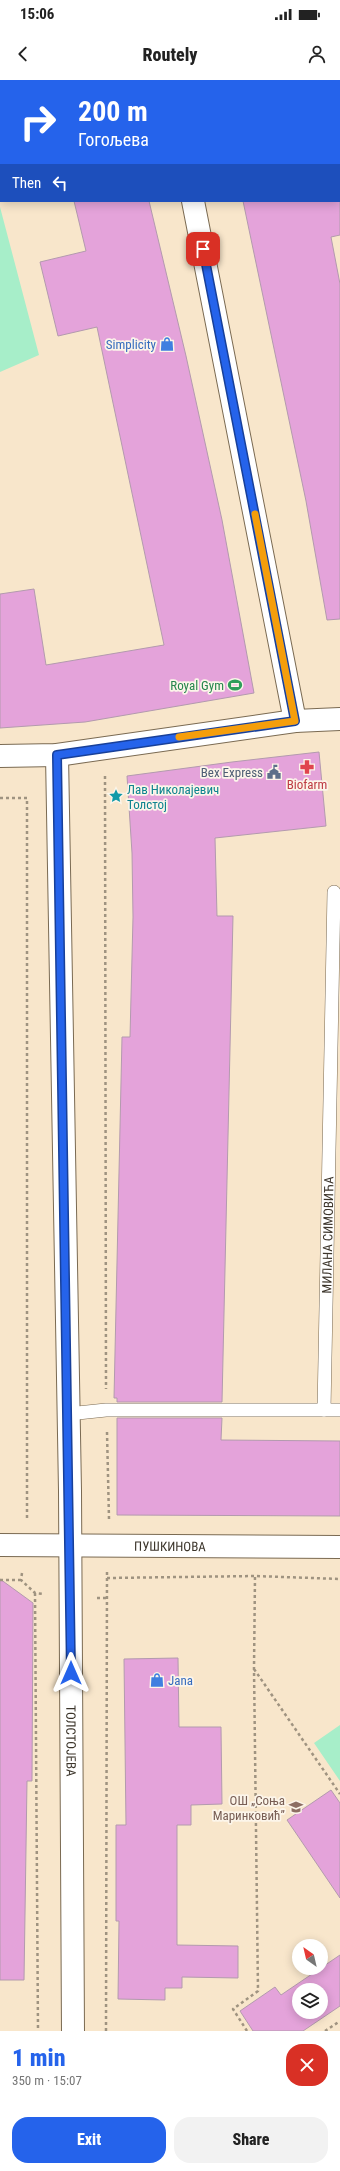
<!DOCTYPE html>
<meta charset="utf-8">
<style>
:root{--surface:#fff;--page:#f2f2f2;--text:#222;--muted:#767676;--accent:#2563eb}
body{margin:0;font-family:"Roboto Condensed",sans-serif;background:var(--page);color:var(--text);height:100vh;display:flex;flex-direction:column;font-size:15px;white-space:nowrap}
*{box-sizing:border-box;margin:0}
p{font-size:13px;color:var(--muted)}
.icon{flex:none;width:22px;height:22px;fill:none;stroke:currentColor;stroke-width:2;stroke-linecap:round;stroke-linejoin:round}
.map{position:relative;height:1951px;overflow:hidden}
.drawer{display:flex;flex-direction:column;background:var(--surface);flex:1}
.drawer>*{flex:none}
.guide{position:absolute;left:0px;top:0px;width:340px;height:122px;box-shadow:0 2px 10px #0003;background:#2563eb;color:#fff;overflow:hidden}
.needle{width:26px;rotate:326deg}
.fabs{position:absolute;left:292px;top:1859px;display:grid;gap:8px}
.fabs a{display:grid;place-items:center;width:36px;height:36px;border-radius:50%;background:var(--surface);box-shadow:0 2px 10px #0003;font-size:20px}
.pin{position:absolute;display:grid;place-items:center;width:34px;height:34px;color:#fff;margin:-17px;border-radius:8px;box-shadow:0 2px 6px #0006}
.me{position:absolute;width:44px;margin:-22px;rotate:0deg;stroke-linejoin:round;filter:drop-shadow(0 0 3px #0008)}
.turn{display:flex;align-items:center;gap:14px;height:84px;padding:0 12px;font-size:18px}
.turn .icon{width:52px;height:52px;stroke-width:2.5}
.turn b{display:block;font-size:28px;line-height:34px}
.then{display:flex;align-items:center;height:38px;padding:0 12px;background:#0003;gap:8px;font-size:15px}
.round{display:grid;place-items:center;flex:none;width:42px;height:42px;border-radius:16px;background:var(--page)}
.headline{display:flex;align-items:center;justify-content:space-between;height:68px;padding:0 12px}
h1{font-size:24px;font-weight:800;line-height:30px;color:var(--accent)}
.action{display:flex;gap:8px;margin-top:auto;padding:8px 12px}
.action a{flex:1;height:46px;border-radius:16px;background:var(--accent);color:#fff;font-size:16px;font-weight:800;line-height:46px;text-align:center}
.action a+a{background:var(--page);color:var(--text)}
.status{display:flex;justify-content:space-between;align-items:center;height:28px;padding:0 20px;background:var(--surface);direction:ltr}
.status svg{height:11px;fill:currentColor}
header{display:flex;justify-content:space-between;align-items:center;height:52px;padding:0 12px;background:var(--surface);font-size:18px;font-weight:800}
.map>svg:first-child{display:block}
</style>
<div class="status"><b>15:06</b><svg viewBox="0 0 49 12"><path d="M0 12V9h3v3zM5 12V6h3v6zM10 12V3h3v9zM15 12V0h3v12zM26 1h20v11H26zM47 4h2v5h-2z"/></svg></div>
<header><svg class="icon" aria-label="back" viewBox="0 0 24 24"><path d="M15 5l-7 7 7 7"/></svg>Routely<svg class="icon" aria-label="person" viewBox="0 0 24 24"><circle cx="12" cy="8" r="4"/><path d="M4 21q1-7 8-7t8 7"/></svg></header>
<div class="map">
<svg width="340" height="1951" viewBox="0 0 340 1951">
<rect width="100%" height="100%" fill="#f8e6cb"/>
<path fill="#a7eec9" d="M 0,127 L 39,275 L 0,292 Z
M 340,1645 L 340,1701 L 314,1663 Z"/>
<path fill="#e4a3da" stroke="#b39aae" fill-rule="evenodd" d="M 74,121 L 149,121 L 186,276 L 222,440 L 254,613 L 85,642 L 0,648 L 0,514 L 34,509 L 46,585 L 164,565 L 97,247 L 58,256 L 40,182 L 86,171 Z
M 243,121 L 340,121 L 340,155 L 331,157 L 340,204 L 340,539 L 327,540 L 306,421 Z
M 319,672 L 326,746 L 215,758 L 217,836 L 233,836 L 222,1322 L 117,1322 L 117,1318 L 114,1318 L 122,957 L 130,957 L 133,837 L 132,773 L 127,696 L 232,682 Z
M 117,1338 L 222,1338 L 221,1360 L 340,1361 L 340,1436 L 117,1435 Z
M 0,1499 L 33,1523 L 32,1701 L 27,1701 L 24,1900 L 0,1900 Z
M 178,1578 L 179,1647 L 221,1647 L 222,1724 L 191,1725 L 191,1745 L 177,1745 L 177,1865 L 238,1866 L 238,1898 L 182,1897 L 182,1908 L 165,1908 L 165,1920 L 118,1919 L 119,1841 L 116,1841 L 116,1745 L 126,1745 L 124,1579 Z
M 331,1710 L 340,1723 L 340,1818 L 287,1740 Z
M 340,1875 L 340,1926 L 303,1951 L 253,1951 L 240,1931 L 275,1907 L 281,1915 ZM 299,1910 L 321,1910 L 321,1932 L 299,1932 Z"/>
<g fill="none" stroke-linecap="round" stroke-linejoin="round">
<defs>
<g id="service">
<path d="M 339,15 L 340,15"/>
<path id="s1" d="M 324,1330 L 334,812"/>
<path d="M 68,1334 L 106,1330 L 340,1330"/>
</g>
<g id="minor">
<path d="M 166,0 L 166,1"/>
<path d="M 193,121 L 295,641"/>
<path id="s2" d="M 57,675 L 70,1411 L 73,1951"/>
<path d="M 0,676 L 57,675 L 295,641 L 340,639"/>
<path id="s3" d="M 0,1465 L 340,1467"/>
</g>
</defs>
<use href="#service" stroke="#7a6a52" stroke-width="14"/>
<use href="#minor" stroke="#7a6a52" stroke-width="24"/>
<path stroke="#9f9380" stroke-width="2.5" stroke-dasharray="3 3" stroke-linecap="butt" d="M 105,696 L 106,1309
M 0,718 L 27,718 L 27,1438
M 107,1352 L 109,1439
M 22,1493 L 21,1500 L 35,1513 L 44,1514
M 107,1498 L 255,1496 L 340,1499
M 0,1500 L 21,1500
M 35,1513 L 38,1951
M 97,1518 L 106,1518
M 254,1589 L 340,1714
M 106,1951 L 107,1492
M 247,1951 L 233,1929 L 258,1911 L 254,1588 L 255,1496
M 325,1951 L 340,1941"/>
<use href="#service" stroke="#fff" stroke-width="13"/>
<use href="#minor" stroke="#fff" stroke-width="22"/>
</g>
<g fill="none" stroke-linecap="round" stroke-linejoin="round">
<defs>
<path id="route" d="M 71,1593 L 57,675 L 295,641 L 203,169"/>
</defs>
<use href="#route" stroke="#184099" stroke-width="10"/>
<use href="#route" stroke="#2563eb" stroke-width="7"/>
<path stroke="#f59e0b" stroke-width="7" d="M 179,657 L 295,641 L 255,434"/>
</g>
<defs>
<symbol id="shop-bare" viewBox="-9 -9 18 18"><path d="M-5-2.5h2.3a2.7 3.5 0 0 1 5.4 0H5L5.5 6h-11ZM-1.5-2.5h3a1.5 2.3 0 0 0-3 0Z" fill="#3f7fe0" stroke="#fcf5ea" stroke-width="2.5" paint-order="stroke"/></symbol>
<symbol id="stadium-bare" viewBox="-9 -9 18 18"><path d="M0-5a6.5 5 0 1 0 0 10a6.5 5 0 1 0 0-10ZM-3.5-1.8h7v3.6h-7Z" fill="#2e9e5b" stroke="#fcf5ea" stroke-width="2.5" paint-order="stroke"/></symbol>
<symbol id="pharmacy-bare" viewBox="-9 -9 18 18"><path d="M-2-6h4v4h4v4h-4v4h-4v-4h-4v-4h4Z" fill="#e0444e" stroke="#fcf5ea" stroke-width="2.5" paint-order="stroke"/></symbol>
<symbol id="civic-bare" viewBox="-9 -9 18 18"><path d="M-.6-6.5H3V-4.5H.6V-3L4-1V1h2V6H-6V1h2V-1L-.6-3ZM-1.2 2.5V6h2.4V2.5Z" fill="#5c6f8a" stroke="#fcf5ea" stroke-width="2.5" paint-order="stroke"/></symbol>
<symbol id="sight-bare" viewBox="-9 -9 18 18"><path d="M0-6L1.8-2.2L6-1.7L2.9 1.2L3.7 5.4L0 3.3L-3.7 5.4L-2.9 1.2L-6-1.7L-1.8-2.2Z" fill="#0f9aa8" stroke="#fcf5ea" stroke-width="2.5" paint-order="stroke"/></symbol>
<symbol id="school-bare" viewBox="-9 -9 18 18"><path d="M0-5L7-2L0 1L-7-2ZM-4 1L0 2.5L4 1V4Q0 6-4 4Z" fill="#8d6e63" stroke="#fcf5ea" stroke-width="2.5" paint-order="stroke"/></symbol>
</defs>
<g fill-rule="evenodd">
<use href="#shop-bare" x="157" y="254" width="20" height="20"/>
<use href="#stadium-bare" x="225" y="595" width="20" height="20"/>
<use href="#pharmacy-bare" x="297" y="677" width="20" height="20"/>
<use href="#civic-bare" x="264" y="682" width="20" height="20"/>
<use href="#sight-bare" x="106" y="706" width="20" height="20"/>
<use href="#shop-bare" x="147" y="1590" width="20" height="20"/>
<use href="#school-bare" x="286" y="1717" width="20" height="20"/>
</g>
<g text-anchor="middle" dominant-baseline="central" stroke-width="3.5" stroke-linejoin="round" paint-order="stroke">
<g font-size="13" fill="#366cbe" stroke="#fcf5ea" text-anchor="end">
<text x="156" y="264">Simplicity</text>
<text x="168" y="1600" text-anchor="start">Jana</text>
</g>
<g font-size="13" fill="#27864d" stroke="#fcf5ea" text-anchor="end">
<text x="224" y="605">Royal Gym</text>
</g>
<g font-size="13" fill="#4e5e75" stroke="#fcf5ea" text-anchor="end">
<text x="263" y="692">Bex Express</text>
</g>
<g font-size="13" fill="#be3a42" stroke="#fcf5ea">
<text x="307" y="704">Biofarm</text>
</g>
<g font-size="13" fill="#0d838f" stroke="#fcf5ea" text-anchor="start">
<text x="127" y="709">Лав Николајевич<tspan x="127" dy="15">Толстој</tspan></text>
</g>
<g font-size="13" fill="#3c352b" stroke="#fcf5ea">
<text stroke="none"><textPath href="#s1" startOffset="175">МИЛАНА СИМОВИЋА</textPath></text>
<text stroke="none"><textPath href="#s3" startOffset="170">ПУШКИНОВА</textPath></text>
<text stroke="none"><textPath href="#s2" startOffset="986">ТОЛСТОЈЕВА</textPath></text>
</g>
<g font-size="13" fill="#785e54" stroke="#fcf5ea" text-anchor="end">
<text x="285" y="1720">ОШ „Соња<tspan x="285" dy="15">Маринковић”</tspan></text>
</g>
</g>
</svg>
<div class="fabs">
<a><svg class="needle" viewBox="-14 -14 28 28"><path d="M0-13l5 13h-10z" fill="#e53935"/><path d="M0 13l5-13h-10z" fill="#767676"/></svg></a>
<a><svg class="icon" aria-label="layers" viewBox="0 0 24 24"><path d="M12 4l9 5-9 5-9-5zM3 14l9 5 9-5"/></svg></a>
</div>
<div class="pin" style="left:203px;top:169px;background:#d93025"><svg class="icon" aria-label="arrive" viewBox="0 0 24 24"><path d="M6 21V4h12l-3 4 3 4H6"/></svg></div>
<svg class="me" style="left:71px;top:1593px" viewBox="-20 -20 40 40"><path d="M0-17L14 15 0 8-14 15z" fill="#2563eb" stroke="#fff" stroke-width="4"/></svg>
<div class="guide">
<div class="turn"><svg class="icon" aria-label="right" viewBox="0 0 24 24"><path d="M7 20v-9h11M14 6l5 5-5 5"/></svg><div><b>200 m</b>Гогољева</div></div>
<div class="then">Then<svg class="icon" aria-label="left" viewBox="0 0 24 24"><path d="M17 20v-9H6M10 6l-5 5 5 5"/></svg></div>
</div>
</div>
<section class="drawer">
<div class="headline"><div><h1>1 min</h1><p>350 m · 15:07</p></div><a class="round" style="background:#d93025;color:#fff"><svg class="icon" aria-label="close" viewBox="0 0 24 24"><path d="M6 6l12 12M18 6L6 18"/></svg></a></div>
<div class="action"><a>Exit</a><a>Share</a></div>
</section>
